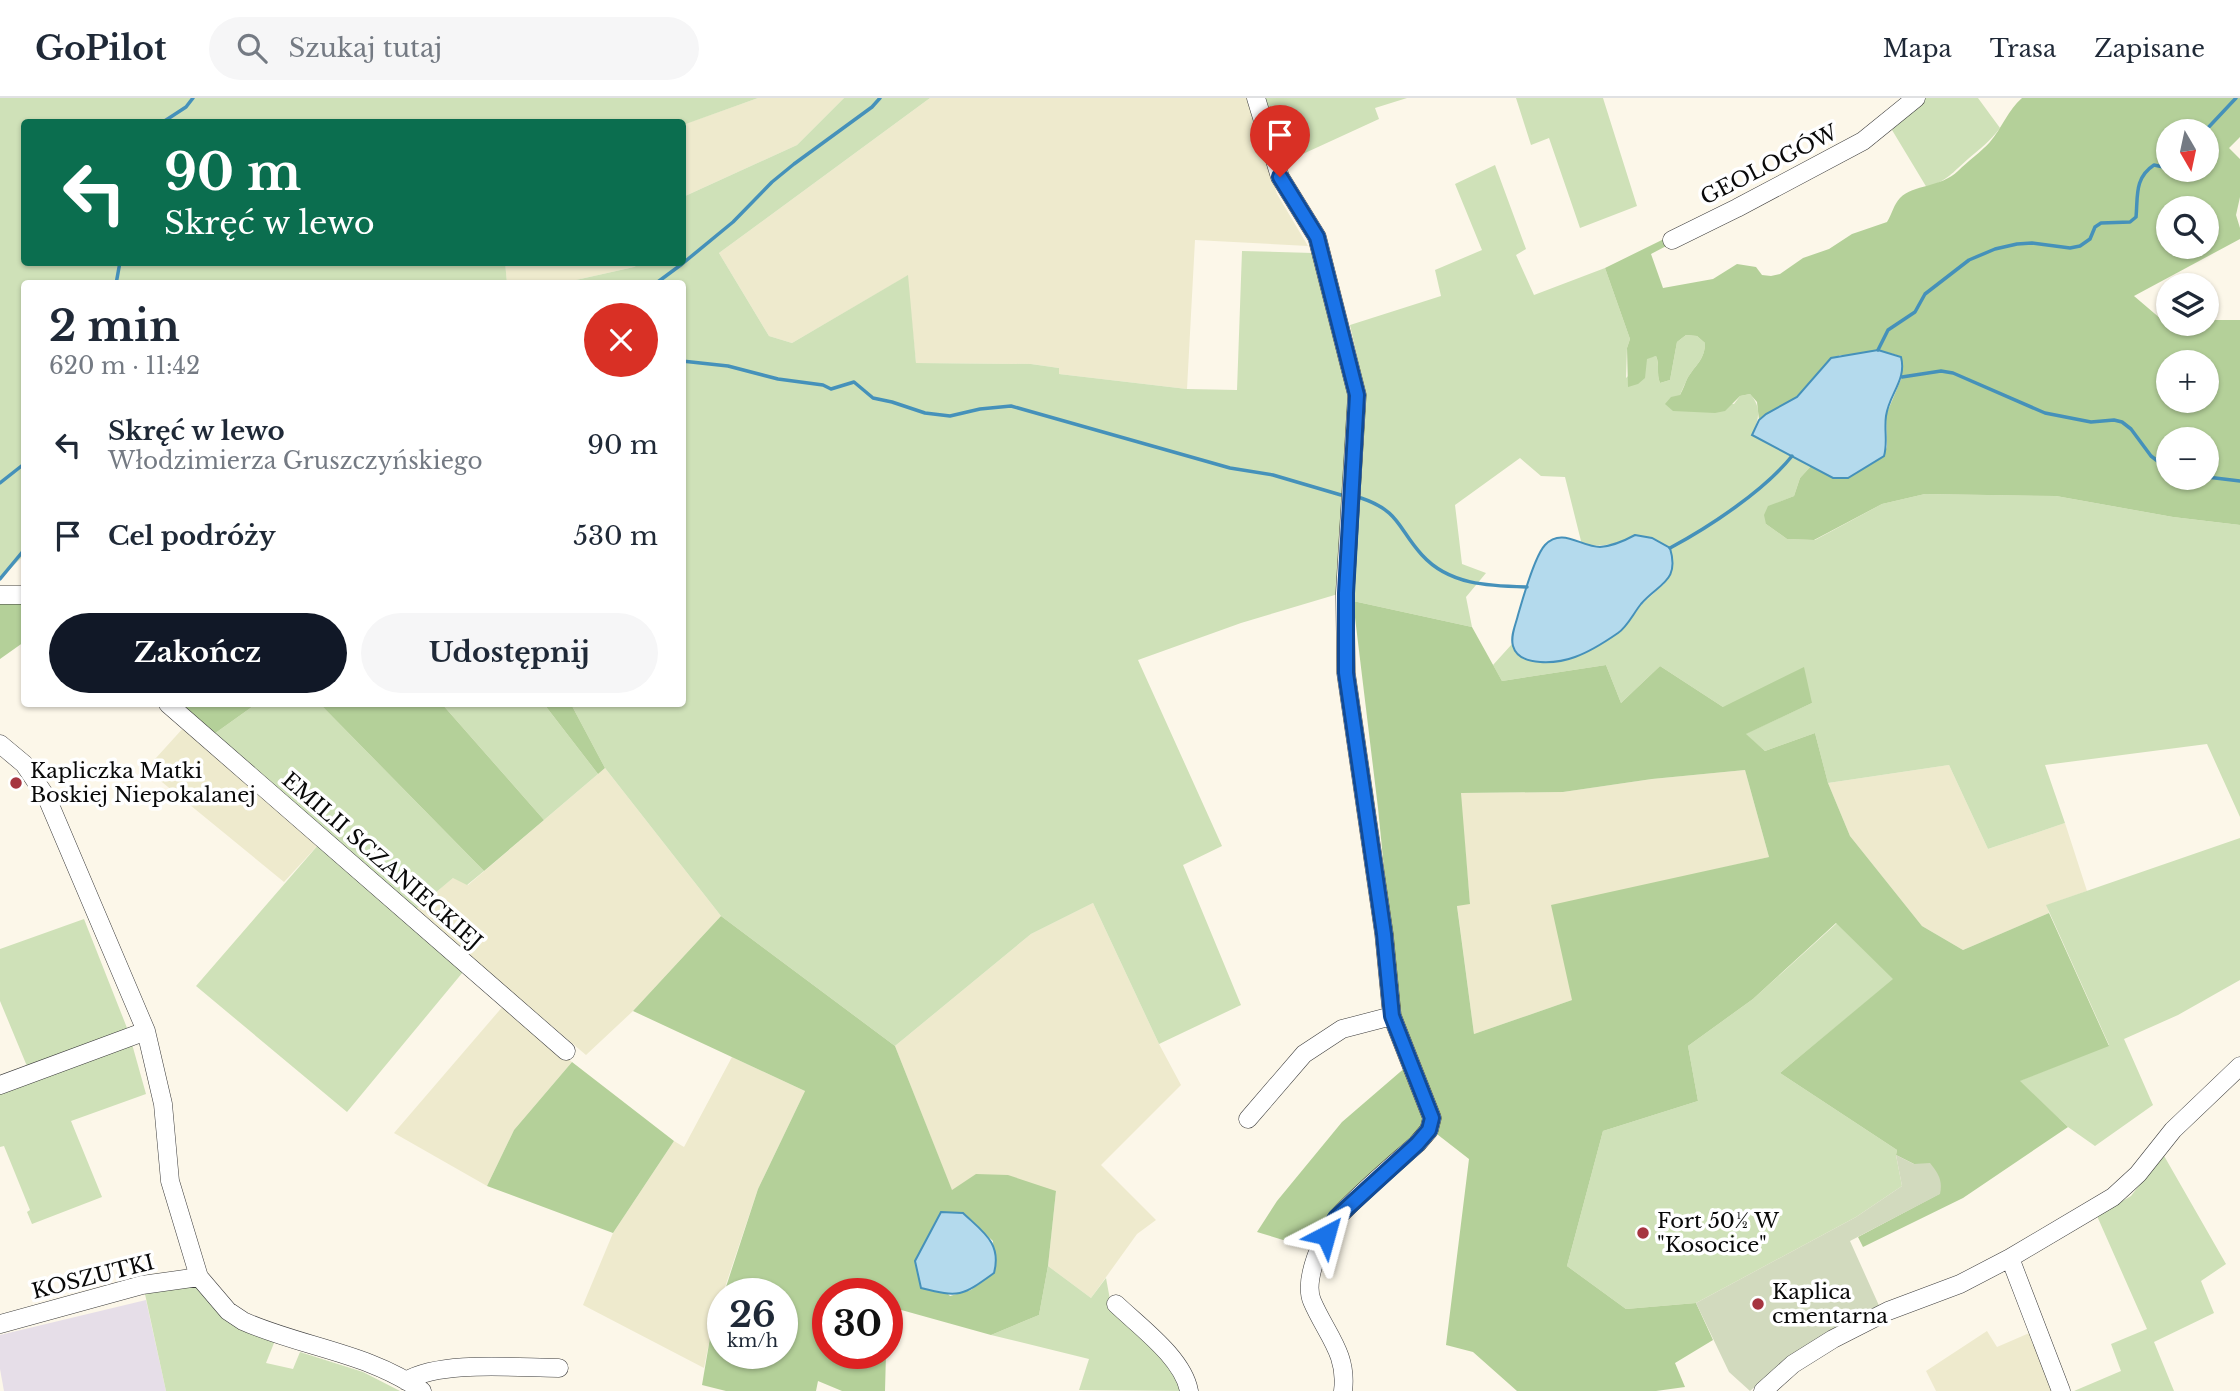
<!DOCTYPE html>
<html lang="pl">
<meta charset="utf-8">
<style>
:root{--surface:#fff;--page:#f6f6f7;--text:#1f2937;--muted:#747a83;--line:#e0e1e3;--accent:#111827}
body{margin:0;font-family:"Libre Baskerville",serif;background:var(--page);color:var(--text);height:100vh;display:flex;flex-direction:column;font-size:26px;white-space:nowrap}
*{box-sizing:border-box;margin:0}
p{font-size:23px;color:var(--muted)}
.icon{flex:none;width:38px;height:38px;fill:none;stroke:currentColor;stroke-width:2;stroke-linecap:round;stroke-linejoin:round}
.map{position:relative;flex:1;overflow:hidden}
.panel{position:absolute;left:21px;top:182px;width:665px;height:427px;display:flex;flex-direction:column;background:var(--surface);border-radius:7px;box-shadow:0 2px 5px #0004}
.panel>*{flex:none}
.top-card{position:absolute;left:21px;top:21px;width:665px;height:147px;border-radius:7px;box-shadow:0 2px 5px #0004;background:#0b6e4f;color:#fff;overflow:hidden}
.needle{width:46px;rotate:171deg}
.controls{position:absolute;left:2156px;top:21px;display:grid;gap:14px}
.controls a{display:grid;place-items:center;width:63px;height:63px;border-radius:50%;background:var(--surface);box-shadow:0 2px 5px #0004;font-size:35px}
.speed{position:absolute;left:707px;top:1180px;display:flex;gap:14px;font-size:35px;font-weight:700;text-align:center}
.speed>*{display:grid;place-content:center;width:91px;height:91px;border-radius:50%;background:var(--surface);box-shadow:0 2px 5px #0004;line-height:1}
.speed small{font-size:18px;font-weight:400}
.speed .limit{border:10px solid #d22;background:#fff;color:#111}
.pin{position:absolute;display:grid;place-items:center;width:60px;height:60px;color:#fff;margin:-72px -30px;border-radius:50% 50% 50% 0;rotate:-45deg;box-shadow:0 0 7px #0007}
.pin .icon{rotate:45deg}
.me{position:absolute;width:77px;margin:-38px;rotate:39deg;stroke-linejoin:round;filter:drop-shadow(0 0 5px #0008)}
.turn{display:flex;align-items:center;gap:24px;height:147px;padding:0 28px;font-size:32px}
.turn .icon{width:91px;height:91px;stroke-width:2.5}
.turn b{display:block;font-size:49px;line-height:60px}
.round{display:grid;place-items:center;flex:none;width:74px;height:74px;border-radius:37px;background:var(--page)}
.head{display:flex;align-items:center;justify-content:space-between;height:119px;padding:0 28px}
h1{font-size:42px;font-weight:800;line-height:52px}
.action{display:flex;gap:14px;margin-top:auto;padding:14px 28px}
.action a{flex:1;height:80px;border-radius:42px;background:var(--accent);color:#fff;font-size:28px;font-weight:800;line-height:80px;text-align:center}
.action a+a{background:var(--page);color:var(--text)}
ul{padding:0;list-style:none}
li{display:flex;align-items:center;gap:21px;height:91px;padding:0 28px}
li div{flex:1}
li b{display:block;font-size:26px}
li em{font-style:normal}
header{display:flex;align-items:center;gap:42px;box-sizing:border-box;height:98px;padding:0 35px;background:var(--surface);border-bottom:2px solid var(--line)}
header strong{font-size:33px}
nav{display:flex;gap:38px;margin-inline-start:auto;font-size:24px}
.search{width:490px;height:63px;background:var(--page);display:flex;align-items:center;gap:18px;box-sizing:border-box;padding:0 24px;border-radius:38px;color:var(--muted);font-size:26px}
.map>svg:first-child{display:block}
</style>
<header>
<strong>GoPilot</strong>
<div class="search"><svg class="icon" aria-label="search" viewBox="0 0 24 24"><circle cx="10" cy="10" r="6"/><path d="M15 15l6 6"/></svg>Szukaj tutaj</div>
<nav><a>Mapa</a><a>Trasa</a><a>Zapisane</a></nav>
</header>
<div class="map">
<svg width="2240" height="1293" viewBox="0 0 2240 1293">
<rect width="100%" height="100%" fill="#fcf7e9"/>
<path fill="#e6dee8" d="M 146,1202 L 166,1293 L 4,1293 L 0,1271 L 0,1237 Z"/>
<path fill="#eeeacd" d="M 758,0 L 844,0 L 797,47 L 683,99 L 682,27 Z
M 930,0 L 1248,0 L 1277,96 L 1308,148 L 1195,142 L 1187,291 L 1059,276 L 1059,270 L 1031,266 L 916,265 L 907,178 L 792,245 L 769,238 L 719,155 Z
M 505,165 L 641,165 L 634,169 L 558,186 L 507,185 Z
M 185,628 L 319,746 L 284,784 L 146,671 Z
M 1949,667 L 1988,751 L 2065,725 L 2087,793 L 2047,807 L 2049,815 L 1963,852 L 1922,828 L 1850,738 L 1828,685 Z
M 605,670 L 721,818 L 633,913 L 586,957 L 415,812 L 454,779 L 468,787 Z
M 1745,672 L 1769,759 L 1669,782 L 1572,902 L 1474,936 L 1457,807 L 1470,805 L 1460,695 L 1563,694 L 1652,681 Z
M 1093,805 L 1159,946 L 1181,987 L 1101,1067 L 1156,1122 L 1137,1136 L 1091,1200 L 1048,1168 L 1056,1093 L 952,1093 L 895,948 L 1031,836 Z
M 504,907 L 572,964 L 514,1032 L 487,1088 L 394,1035 Z
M 732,959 L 805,993 L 758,1091 L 723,1195 L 710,1240 L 704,1270 L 583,1207 L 613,1135 L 674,1043 L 684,1049 Z
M 1987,1233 L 1997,1249 L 2034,1233 L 2057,1293 L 1936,1293 L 1926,1273 Z"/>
<path fill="#cfe1b8" d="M 0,0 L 758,0 L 683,27 L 682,24 L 24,24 L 24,164 L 505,164 L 507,185 L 24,186 L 24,457 L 0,481 Z
M 844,0 L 930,0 L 719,155 L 769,238 L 792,245 L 908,177 L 916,265 L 1031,266 L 1059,270 L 1059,276 L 1187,291 L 1237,292 L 1242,153 L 1313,155 L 1348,294 L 1346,392 L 1338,496 L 1241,525 L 1138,562 L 1222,748 L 1183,767 L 1241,907 L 1159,946 L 1093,805 L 1031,836 L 895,948 L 721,818 L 605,670 L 571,606 L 682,606 L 682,186 L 558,186 L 634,169 L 641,165 L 682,164 L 683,99 L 797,47 Z
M 1264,0 L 1407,0 L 1375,10 L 1379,21 L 1281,66 Z
M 1516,0 L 1603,0 L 1637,108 L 1580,130 L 1549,40 L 1531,47 Z
M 1926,0 L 1978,0 L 2000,30 C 1990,43 1980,51 1968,61 C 1951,76 1949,81 1927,90 L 1892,32 Z
M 1495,67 L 1526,151 L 1516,157 L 1534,197 L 1605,170 L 1630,241 L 1627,250 L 1626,280 L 1647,260 L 1656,258 C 1660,268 1656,275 1660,285 L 1670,282 L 1677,244 L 1686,237 L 1697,238 L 1705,245 C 1705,262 1695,267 1687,281 C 1685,286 1682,292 1680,297 L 1734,306 L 1740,298 L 1750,296 C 1762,309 1759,322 1752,337 L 1811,368 L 1800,380 L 1794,398 L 1777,405 L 1766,426 L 1787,441 L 1815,442 L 1882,406 L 1925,396 L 2056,398 L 2173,419 L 2240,427 L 2240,719 L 2207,646 L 2045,667 L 2065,725 L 1988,751 L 1949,667 L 1828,685 L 1815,635 L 1765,653 L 1745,636 L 1812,605 L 1723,609 L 1660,568 L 1621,605 L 1606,567 L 1502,583 L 1493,567 L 1512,546 L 1516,555 L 1620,534 L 1643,505 L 1664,486 L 1635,437 C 1617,447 1603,449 1582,447 L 1565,379 L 1541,378 L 1520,360 L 1455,407 L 1462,466 L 1486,475 L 1466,499 L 1472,529 L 1353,503 L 1364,290 L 1350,227 L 1441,198 L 1435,172 L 1482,152 L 1455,86 Z
M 256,606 L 320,606 L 484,773 L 467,787 L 453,780 L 415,812 L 214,636 Z
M 442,606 L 544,606 L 598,676 L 544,722 Z
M 2240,740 L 2240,882 L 2178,917 L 2124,941 L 2153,1007 L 2095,1048 L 2068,1029 L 2019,983 L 2109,947 L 2046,807 Z
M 319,746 L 463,874 L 347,1014 L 196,888 Z
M 84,821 L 129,935 L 29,973 L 0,903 L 0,851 Z
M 1837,825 L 1894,881 L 1780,975 L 1897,1052 L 1896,1057 L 1902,1088 L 1856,1119 L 1696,1205 L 1626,1211 L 1567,1168 L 1603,1033 L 1698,1003 L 1688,948 L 1753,901 Z
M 132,946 L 146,996 L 71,1023 L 102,1099 L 32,1126 L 27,1114 L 30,1112 L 4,1048 L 0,1049 L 0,991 Z
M 2163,1056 L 2226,1166 L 2201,1183 L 2214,1215 L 2154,1244 L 2174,1293 L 2074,1293 L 2121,1273 L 2111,1246 L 2147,1231 L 2097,1118 L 2131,1098 Z
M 1048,1168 L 1091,1200 L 1106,1180 L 1111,1207 L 1184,1279 L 1187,1293 L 1079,1292 L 1089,1261 L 991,1237 L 1039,1217 Z
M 198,1184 L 278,1241 L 274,1245 L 266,1265 L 293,1271 L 300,1254 L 363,1274 L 400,1293 L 166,1293 L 145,1196 Z"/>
<path fill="#b4d099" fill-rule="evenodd" d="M 2022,0 L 2240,0 L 2240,39 L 2229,50 L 2240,61 L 2240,99 L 2236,117 L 2240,130 L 2240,141 L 2134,198 L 2161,221 L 2168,221 L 2168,226 L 2207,226 L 2207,222 L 2240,222 L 2240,427 L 2173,419 L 2056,398 L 1925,396 L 1882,406 L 1814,442 L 1787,441 L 1766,426 L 1764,417 L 1768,408 L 1794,398 L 1800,380 L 1811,368 L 1818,372 L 1848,380 L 1884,358 L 1887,348 L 1886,317 L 1902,279 L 1901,259 C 1870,246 1865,261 1840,257 L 1823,269 L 1797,299 L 1766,316 L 1759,322 L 1757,304 L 1750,296 L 1740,298 L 1725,313 L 1715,315 L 1673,313 L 1665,306 L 1671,299 L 1680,297 C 1683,291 1685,286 1687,281 C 1695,267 1705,262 1705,245 L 1697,238 L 1686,237 L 1677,244 L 1670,282 L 1660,285 C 1656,275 1660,267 1656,258 L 1647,261 L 1645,280 L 1638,286 L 1628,289 L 1627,250 L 1630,241 L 1605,170 L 1668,139 L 1670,146 L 1651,156 L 1663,190 L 1713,181 L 1737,166 L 1756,169 L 1762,177 L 1771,178 L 1780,176 L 1803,160 L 1829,151 L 1852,136 L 1887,124 C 1892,116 1894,106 1900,100 C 1914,86 1940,90 1958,73 C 1968,63 1981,54 1990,44 C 2002,30 2008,12 2022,0 ZM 2168,33 L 2207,33 L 2207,72 L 2168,72 ZM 2168,110 L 2207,110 L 2207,149 L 2168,149 ZM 2168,264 L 2207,264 L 2207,303 L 2168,303 ZM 2168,341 L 2207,341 L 2207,380 L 2168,380 Z
M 0,500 L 24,503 L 24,544 L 0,561 Z
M 1353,503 L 1472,529 L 1502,583 L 1606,567 L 1621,605 L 1660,568 L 1723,609 L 1804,569 L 1812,605 L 1746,636 L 1765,653 L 1815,635 L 1828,685 L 1850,738 L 1922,828 L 1963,852 L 2049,815 L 2109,948 L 2020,983 L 2068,1029 L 1963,1100 L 1863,1149 L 1858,1139 L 1939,1096 L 1914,1066 L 1896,1057 L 1897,1052 L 1780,975 L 1893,881 L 1836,825 L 1753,901 L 1688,948 L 1698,1003 L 1603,1033 L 1567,1168 L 1626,1211 L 1696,1205 L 1713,1242 L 1675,1265 L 1685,1289 L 1656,1293 L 1517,1293 L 1473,1254 L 1446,1247 L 1469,1061 L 1433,1033 L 1398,912 L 1378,710 ZM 1745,672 L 1769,759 L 1551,807 L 1572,902 L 1474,936 L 1457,808 L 1470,806 L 1461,695 L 1563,694 L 1652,681 Z
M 179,606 L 256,606 L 214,636 Z
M 320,606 L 442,606 L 544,722 L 484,773 Z
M 544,606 L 571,606 L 605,670 L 598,676 Z
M 721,818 L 895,948 L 952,1092 L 976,1076 L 1008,1077 L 1056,1093 L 1048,1168 L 1039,1217 L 991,1237 L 887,1208 L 887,1195 L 828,1195 L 828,1255 L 886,1255 L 885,1293 L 842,1293 L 818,1283 L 816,1293 L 726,1293 L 702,1287 L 710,1240 L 723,1199 L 723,1255 L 782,1255 L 782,1195 L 724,1195 L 758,1091 L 805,993 L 633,913 ZM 942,1114 L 963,1116 L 993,1143 L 994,1175 L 971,1192 L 950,1198 L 915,1163 Z
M 572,964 L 674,1043 L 613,1135 L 487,1088 L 514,1032 Z
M 1407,968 L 1429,1019 L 1316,1152 L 1257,1134 L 1277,1103 L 1342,1024 Z"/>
<path fill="#d2dabe" d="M 1896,1057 L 1914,1066 L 1930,1065 C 1938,1075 1943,1082 1940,1096 L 1850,1143 L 1881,1212 L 1784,1264 L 1750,1293 L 1729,1274 L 1696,1205 L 1856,1119 L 1902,1088 Z"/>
<path fill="#b4daed" stroke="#4591ba" stroke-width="2" d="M 1878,252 L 1901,259 C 1907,282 1889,296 1886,318 C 1884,332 1888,345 1884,358 L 1848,380 L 1833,380 L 1752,337 L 1759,322 L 1766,316 L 1797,299 L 1831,260 Z
M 1635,437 L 1652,440 L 1670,450 C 1680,484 1659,485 1641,506 C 1633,516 1627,529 1618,535 C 1605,544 1589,554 1575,559 C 1559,565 1519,570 1513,548 C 1510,538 1516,526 1518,517 C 1523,500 1534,459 1545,447 C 1562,429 1581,449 1600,449 C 1613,448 1624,443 1635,437 Z
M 941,1114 L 963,1115 C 983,1134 1002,1145 994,1175 C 962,1198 960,1200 921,1190 L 915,1163 Z"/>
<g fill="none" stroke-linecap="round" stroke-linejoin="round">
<path stroke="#4591ba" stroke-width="3.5" d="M 163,24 L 186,9 L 193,0
M 2205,33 L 2236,0
M 116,186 L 120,164
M 655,186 L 682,166 L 733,124 L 772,84 L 794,66 L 872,9 L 880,0
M 1878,252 L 1888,232 L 1915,214 L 1925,196 L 1969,162 L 1995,151 L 2017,146 L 2032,145 L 2070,150 L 2080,148 L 2090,141 L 2095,129 L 2101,125 L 2130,124 L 2136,119 C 2138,99 2134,80 2154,67 L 2168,70
M 682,263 L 728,268 L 778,281 L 823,287 L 831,291 L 854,284 L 873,300 L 892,304 L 925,315 L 950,318 L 980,311 L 1011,308 L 1230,370 L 1273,377 L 1341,397
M 1902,279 L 1941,273 L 1953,275 L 2045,315 L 2091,324 L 2114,322 L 2122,324 L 2131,331 L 2151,358 L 2168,371
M 2207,379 L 2240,383
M 0,385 L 24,366
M 1361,400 C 1400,413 1398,431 1422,457 C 1449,487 1489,488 1527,489
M 1670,450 C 1709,429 1764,393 1792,358
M 0,481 L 24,452"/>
<defs>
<path id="minor" d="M 1256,0 L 1280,79 L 1317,139 L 1357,297 L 1345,495 L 1346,575 L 1384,836 L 1392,918 L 1432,1020 L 1429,1032 L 1417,1046 C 1391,1069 1361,1094 1338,1119 C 1323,1135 1303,1182 1312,1203 C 1326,1236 1348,1256 1343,1293
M 1672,142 L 1737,110 L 1863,43 L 1916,0
M 0,497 L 24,497
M 168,606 L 566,953
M 0,646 L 24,666 L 47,700 L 146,933 L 163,1006 L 170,1083 L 199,1179 L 228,1213 L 243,1223 C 301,1249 370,1255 422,1293
M 0,987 L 146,933
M 1248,1021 L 1304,956 L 1342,931 L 1392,918
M 2010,1160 L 2061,1293
M 1116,1206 C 1140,1229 1183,1260 1189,1293
M 0,1226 L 142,1187 L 199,1179
M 406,1283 C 441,1262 518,1270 559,1270
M 1763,1293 L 1793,1266 L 1833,1241 L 1888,1213 L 1960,1186 L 2010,1160 L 2113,1099 L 2138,1076 L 2173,1032 L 2240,968"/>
</defs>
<use href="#minor" stroke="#3c3c3c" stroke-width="19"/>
<use href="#minor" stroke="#fff" stroke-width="18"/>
</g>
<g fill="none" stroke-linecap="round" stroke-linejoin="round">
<defs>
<path id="route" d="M 1280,79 L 1317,139 L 1357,297 L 1346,495 L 1346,575 L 1384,836 L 1392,918 L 1432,1020 L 1429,1032 L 1417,1046 L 1336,1120 L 1326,1137"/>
</defs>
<use href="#route" stroke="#114b97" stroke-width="18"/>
<use href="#route" stroke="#1a73e8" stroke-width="12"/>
</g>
<g fill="#a63540" stroke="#fff" stroke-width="2.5">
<circle cx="16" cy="685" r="7"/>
<circle cx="1643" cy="1135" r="7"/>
<circle cx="1758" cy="1206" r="7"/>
</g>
<g text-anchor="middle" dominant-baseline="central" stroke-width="7" stroke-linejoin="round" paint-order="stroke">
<g font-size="21" fill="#090909" stroke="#fff">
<text transform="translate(1769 67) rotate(-27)">GEOLOGÓW</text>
<text transform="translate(382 763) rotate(41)">EMILII SCZANIECKIEJ</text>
<text transform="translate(93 1179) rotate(-14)">KOSZUTKI</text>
</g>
<g font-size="21" fill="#090909" stroke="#fff" text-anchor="start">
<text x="30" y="673">Kapliczka Matki<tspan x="30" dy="24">Boskiej Niepokalanej</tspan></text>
<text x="1657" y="1123">Fort 50½ W<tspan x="1657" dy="24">"Kosocice"</tspan></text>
<text x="1772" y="1194">Kaplica<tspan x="1772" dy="24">cmentarna</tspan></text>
</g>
</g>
</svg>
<div class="controls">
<a><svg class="needle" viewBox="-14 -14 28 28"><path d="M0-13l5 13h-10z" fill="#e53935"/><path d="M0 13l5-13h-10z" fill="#747a83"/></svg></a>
<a><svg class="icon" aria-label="search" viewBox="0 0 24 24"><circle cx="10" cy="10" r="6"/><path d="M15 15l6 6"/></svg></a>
<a><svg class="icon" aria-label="layers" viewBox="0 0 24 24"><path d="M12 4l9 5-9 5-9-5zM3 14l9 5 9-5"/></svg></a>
<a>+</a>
<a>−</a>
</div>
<div class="speed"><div>26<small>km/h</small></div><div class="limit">30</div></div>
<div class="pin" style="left:1280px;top:79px;background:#d93025"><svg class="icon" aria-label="arrive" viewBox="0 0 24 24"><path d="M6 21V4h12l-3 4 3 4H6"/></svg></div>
<svg class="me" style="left:1326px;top:1137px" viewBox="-20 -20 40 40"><path d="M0-17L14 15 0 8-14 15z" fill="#1a73e8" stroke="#fff" stroke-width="4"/></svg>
<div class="top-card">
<div class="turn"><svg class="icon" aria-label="left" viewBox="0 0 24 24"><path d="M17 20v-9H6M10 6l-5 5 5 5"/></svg><div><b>90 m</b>Skręć w lewo</div></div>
</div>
<section class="panel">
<div class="head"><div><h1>2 min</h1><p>620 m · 11:42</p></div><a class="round" style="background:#d93025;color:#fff"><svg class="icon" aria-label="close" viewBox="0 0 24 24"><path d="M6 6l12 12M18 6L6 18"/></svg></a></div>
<ul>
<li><svg class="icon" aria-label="left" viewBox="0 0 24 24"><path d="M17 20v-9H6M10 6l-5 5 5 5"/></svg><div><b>Skręć w lewo</b><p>Włodzimierza Gruszczyńskiego</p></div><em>90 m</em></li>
<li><svg class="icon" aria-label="arrive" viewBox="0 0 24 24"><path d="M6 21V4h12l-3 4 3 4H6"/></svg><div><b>Cel podróży</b></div><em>530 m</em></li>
</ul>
<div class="action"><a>Zakończ</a><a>Udostępnij</a></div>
</section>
</div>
